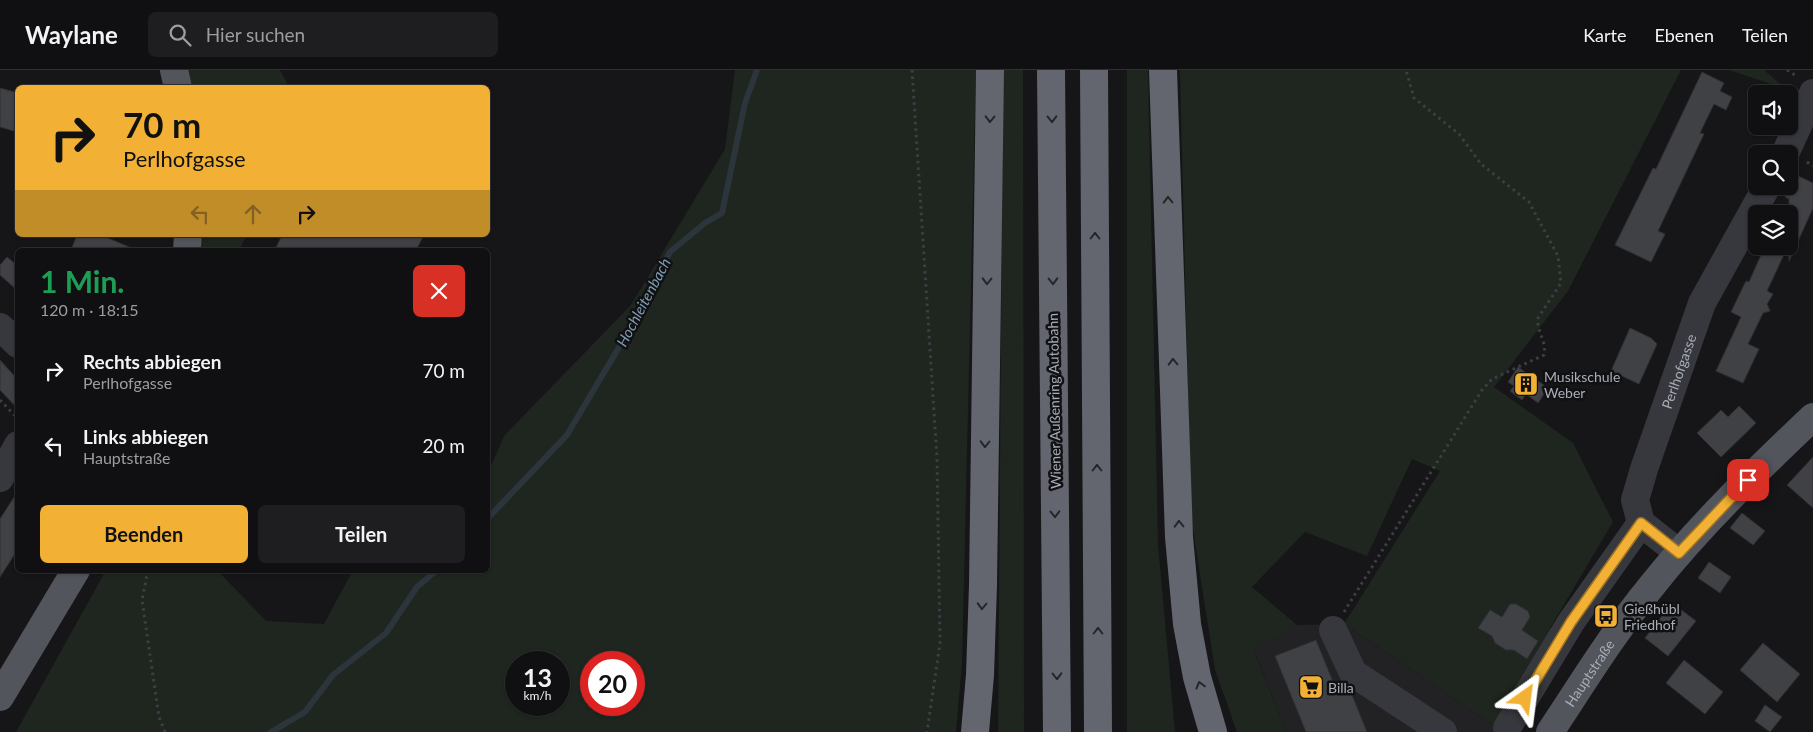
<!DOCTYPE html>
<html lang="de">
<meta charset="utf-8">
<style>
:root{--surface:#101012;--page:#1e1e20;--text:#f1f3f6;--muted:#9c9d9f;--line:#303032;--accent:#f2b134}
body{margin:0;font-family:Lato,sans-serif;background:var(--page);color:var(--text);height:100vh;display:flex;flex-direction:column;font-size:19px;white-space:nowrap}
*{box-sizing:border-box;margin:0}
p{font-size:16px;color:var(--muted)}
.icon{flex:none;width:28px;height:28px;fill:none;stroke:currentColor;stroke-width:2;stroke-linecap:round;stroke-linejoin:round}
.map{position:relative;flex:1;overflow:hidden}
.drawer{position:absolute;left:15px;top:178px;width:475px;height:325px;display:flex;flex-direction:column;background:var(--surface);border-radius:8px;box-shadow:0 1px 4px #0004,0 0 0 1px var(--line)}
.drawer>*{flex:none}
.banner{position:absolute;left:15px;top:15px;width:475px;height:152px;border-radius:8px;box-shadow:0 1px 4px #0004,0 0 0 1px var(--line);background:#f2b134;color:#111;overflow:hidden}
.buttons{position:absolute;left:1748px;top:15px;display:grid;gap:10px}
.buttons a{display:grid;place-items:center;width:50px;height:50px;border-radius:8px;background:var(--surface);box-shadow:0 1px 4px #0004,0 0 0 1px var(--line);font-size:25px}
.speed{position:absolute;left:505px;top:581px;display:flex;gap:10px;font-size:25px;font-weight:700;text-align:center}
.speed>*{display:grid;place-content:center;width:65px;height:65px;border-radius:50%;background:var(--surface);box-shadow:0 1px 4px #0004,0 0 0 1px var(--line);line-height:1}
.speed small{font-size:12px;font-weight:400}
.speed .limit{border:8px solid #d22;background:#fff;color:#111}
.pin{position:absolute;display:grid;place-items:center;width:42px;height:42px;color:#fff;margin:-21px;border-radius:10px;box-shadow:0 2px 8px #0006}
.me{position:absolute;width:55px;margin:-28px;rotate:31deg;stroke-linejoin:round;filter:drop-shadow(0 0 4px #0008)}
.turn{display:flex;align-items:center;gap:18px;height:105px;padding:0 25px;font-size:22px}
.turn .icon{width:65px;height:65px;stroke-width:2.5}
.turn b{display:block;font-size:35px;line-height:42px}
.lanes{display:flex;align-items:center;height:48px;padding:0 25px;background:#0003;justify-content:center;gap:25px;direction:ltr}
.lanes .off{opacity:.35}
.round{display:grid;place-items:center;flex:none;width:52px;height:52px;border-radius:8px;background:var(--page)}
.summary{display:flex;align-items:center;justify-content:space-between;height:85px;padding:0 25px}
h1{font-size:30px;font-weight:700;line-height:38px;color:#1e9e55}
.primary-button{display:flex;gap:10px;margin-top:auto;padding:10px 25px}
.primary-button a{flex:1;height:58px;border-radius:8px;background:var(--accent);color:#111;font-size:20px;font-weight:700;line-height:58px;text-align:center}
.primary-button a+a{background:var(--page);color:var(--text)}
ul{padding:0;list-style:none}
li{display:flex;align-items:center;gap:15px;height:75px;padding:0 25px}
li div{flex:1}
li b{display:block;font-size:19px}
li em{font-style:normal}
header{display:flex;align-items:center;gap:30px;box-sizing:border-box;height:70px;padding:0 25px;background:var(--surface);border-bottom:1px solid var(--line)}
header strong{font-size:24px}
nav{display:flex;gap:28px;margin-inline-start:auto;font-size:18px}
.search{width:350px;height:45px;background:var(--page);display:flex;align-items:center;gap:12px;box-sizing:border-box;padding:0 18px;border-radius:8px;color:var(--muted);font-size:19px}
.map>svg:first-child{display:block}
</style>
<header>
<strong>Waylane</strong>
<div class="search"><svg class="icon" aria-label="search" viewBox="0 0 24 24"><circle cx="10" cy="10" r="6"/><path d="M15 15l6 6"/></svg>Hier suchen</div>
<nav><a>Karte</a><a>Ebenen</a><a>Teilen</a></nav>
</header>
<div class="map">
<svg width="1813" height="662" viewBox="0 0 1813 662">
<rect width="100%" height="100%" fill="#161618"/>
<path fill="#222225" d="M 1344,554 L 1500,660 L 1500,662 L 1286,662 L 1254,580 L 1297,555 Z"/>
<path fill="#1e261f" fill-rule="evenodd" d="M 181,0 L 280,0 L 289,17 L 186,17 Z
M 735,0 L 976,0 L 962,593 L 956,662 L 16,662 L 106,500 L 217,500 L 266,551 L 324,554 L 353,500 L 488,500 L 488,403 L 504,366 L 631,235 L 725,79 ZM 559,592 L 559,635 L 516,635 L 516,592 ZM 634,592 L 634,635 L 591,635 L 591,592 Z
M 1003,0 L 1023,0 L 1024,662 L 998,662 Z
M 1127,0 L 1148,0 L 1158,475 L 1175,662 L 1127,662 Z
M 1180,0 L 1681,0 L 1568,221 L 1494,317 L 1573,373 L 1613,452 L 1550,558 L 1558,564 L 1500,660 L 1344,554 L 1440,401 L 1412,389 L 1367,486 L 1305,462 L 1252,517 L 1297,555 L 1254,581 L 1286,662 L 1237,662 L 1215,600 L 1191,447 Z
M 1729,0 L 1764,0 L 1786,19 Z
M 203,165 L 247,165 L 239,180 L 202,180 Z"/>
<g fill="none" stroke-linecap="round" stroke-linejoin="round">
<path stroke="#2c353c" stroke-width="6" d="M 488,448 L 567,365 L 631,257 L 670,182 L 705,153 L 722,143 L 745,33 L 757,0
M 271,662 L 305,642 L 333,605 L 386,563 L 417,517 L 437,500"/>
</g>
<path fill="#404145" stroke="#303034" d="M 1702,2 L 1724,13 L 1720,21 L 1732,27 L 1726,40 L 1714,34 L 1700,63 L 1704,64 L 1658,161 L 1665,164 L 1651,192 L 1615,175 L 1653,98 L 1656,99 Z
M 0,18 L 18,23 L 18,48 L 14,61 L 0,57 Z
M 1796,105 L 1813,113 L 1813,138 L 1789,191 L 1789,129 L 1785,127 Z
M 77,165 L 101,165 L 136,180 L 71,180 Z
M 282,165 L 424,165 L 416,180 L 275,180 Z
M 1765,176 L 1788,176 L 1767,221 L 1773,224 L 1767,234 L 1770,241 L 1763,243 L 1748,274 L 1759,279 L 1743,313 L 1716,301 L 1741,247 L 1731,242 L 1746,211 L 1749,212 Z
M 7,187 L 18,196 L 18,221 L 0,205 L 0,195 Z
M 1630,258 L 1651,268 L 1657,274 L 1639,314 L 1611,301 Z
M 0,290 L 18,310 L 18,339 L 0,320 Z
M 1518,297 L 1548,318 L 1538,333 L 1526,324 L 1522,330 L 1510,321 L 1514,316 L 1508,312 Z
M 1739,336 L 1756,353 L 1721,387 L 1697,363 L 1721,340 L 1728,347 Z
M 1813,387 L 1813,438 L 1787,415 Z
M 18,421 L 18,479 L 0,507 L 0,449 Z
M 1742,443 L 1765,461 L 1753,475 L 1730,458 Z
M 1709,492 L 1731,507 L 1720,523 L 1698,508 Z
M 1672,533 L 1696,551 L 1668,586 L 1645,568 Z
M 1510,534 L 1516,534 L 1528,541 L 1530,547 L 1522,560 L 1538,571 L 1527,589 L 1514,580 L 1506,580 L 1495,573 L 1492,566 L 1478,558 L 1490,540 L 1502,547 Z
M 1316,570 L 1336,619 L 1344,616 L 1350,620 L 1367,662 L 1306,662 L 1275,586 Z
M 1763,573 L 1800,604 L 1777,632 L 1740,600 Z
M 1684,590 L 1723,622 L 1705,644 L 1666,613 Z
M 1765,635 L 1782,647 L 1770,662 L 1755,651 Z"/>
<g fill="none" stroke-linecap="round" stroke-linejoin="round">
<path stroke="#3d3f44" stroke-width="3" stroke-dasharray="2.5 4" stroke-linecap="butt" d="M 912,0 L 937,388 L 940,573 L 927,662
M 1787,0 L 1798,7
M 1807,92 L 1813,96
M 0,330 L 18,349
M 148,500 L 142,530 L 159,647 L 165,662
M 1344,542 L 1482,320 L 1492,309 L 1544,285 C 1547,271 1536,261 1538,248 L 1561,213 L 1558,186 L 1529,132 L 1481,94 L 1459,64 L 1414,28 L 1406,0"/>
<g stroke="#37383d" stroke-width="28">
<path d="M 1785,84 L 1813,23"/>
<path d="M 0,257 L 18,274"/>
<path d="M 0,408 L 18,375"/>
<path id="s1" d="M 1679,483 L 1641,453 L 1635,430 L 1644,399 L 1702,233 L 1767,116"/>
<path d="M 1333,560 L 1353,603 L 1443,662"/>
<path d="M 1507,658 L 1571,552 L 1641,453"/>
</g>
<g stroke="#53555c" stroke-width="28">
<path d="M 174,0 L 178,18"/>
<path d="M 187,180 L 188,165"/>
<path d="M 0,627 L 76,500"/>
<path id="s2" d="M 1550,662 C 1582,614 1613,563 1650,518 C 1699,456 1756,401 1813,347"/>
</g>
<path stroke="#63666e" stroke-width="28" d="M 1051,0 L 1057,662
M 1094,0 L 1098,662
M 1163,0 L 1179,467 L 1187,554 L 1197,607 L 1213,662
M 975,662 L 980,605 L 983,515 L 990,0"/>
</g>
<defs><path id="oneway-chevron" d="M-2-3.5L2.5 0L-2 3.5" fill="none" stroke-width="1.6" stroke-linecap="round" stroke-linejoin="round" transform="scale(1.25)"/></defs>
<g stroke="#26262a">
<use href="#oneway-chevron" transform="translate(990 49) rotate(91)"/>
<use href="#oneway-chevron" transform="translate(1052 49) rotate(89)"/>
<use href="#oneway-chevron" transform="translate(1168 130) rotate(-92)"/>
<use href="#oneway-chevron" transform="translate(1095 166) rotate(-90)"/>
<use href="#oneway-chevron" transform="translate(987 211) rotate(91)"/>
<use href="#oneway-chevron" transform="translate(1053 211) rotate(89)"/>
<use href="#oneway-chevron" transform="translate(1173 292) rotate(-92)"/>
<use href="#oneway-chevron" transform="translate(985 374) rotate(91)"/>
<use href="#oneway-chevron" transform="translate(1097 398) rotate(-90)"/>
<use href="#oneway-chevron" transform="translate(1055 444) rotate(89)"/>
<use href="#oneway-chevron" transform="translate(1179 454) rotate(-92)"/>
<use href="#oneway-chevron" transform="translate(982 536) rotate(92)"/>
<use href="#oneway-chevron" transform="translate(1098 561) rotate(-90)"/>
<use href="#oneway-chevron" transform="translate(1057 606) rotate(89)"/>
<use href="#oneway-chevron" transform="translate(1200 615) rotate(-105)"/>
</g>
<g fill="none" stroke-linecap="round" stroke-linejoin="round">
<defs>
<path id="route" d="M 1525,628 L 1571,552 L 1641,453 L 1679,483 L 1748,410"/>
</defs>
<use href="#route" stroke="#9d7322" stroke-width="12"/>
<use href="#route" stroke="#f2b134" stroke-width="9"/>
</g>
<defs>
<symbol id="building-square" viewBox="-11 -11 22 22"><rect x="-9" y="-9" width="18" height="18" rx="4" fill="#f2b134" stroke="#111113"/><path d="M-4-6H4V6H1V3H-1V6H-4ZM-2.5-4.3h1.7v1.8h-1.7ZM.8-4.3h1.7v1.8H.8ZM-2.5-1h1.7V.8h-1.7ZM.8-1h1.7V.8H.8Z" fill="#111"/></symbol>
<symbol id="bus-square" viewBox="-11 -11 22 22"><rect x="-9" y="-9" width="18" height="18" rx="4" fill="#f2b134" stroke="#111113"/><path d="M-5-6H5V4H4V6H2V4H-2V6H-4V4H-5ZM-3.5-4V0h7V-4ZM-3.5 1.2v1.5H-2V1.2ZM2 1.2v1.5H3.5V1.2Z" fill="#111"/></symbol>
<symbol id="supermarket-square" viewBox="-11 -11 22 22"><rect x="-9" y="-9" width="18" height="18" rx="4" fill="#f2b134" stroke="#111113"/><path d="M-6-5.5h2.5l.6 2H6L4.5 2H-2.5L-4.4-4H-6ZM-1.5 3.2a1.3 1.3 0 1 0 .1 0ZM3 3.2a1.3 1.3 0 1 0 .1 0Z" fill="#111"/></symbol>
</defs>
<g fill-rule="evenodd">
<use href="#building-square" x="1512" y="300" width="28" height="28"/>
<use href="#bus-square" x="1592" y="532" width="28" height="28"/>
<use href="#supermarket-square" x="1297" y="603" width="28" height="28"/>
</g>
<g text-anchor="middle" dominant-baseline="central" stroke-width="5" stroke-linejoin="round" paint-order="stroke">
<g font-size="14" fill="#a8adb8" stroke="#111113">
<text stroke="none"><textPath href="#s1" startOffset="208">Perlhofgasse</textPath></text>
<text transform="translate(1054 331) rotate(-91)">Wiener Außenring Autobahn</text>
<text stroke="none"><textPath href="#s2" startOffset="71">Hauptstraße</textPath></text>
</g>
<g font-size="14" fill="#a8adb8" stroke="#111113" text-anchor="start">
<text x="1544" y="306">Musikschule<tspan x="1544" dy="16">Weber</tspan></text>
<text x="1624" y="538">Gießhübl<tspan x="1624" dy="16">Friedhof</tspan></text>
<text x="1328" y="617">Billa</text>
</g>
<g font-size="15" font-style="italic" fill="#7f9bb3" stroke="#111113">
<text transform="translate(643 232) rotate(-62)">Hochleitenbach</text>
</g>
</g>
</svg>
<div class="buttons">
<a><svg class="icon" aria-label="sound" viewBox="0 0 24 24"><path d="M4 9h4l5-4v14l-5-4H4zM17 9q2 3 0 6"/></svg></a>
<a><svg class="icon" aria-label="search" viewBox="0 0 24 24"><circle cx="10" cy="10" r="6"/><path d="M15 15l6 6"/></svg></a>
<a><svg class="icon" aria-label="layers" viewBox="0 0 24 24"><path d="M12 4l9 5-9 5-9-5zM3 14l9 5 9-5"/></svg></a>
</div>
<div class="speed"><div>13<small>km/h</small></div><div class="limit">20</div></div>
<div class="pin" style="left:1748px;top:410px;background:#d93025"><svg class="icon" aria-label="arrive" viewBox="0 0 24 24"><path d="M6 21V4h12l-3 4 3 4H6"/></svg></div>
<svg class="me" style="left:1525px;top:628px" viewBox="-20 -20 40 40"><path d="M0-17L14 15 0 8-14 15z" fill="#f2b134" stroke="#fff" stroke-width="4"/></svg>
<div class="banner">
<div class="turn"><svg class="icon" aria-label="right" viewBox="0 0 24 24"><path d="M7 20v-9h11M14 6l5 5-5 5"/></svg><div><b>70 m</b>Perlhofgasse</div></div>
<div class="lanes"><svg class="icon off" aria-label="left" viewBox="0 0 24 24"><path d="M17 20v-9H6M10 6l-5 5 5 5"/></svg><svg class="icon off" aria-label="ahead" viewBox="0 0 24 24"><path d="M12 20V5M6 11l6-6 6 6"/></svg><svg class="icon" aria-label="right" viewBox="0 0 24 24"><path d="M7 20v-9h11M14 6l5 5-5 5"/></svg></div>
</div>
<section class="drawer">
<div class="summary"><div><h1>1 Min.</h1><p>120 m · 18:15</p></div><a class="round" style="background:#d93025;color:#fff"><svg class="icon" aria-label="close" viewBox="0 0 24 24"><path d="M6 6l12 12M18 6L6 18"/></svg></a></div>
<ul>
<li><svg class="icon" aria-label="right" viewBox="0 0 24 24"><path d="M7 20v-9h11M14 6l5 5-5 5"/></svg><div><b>Rechts abbiegen</b><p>Perlhofgasse</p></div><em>70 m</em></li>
<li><svg class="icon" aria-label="left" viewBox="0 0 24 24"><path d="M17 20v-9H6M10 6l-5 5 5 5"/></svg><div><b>Links abbiegen</b><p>Hauptstraße</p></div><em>20 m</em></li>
</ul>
<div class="primary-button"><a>Beenden</a><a>Teilen</a></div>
</section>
</div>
